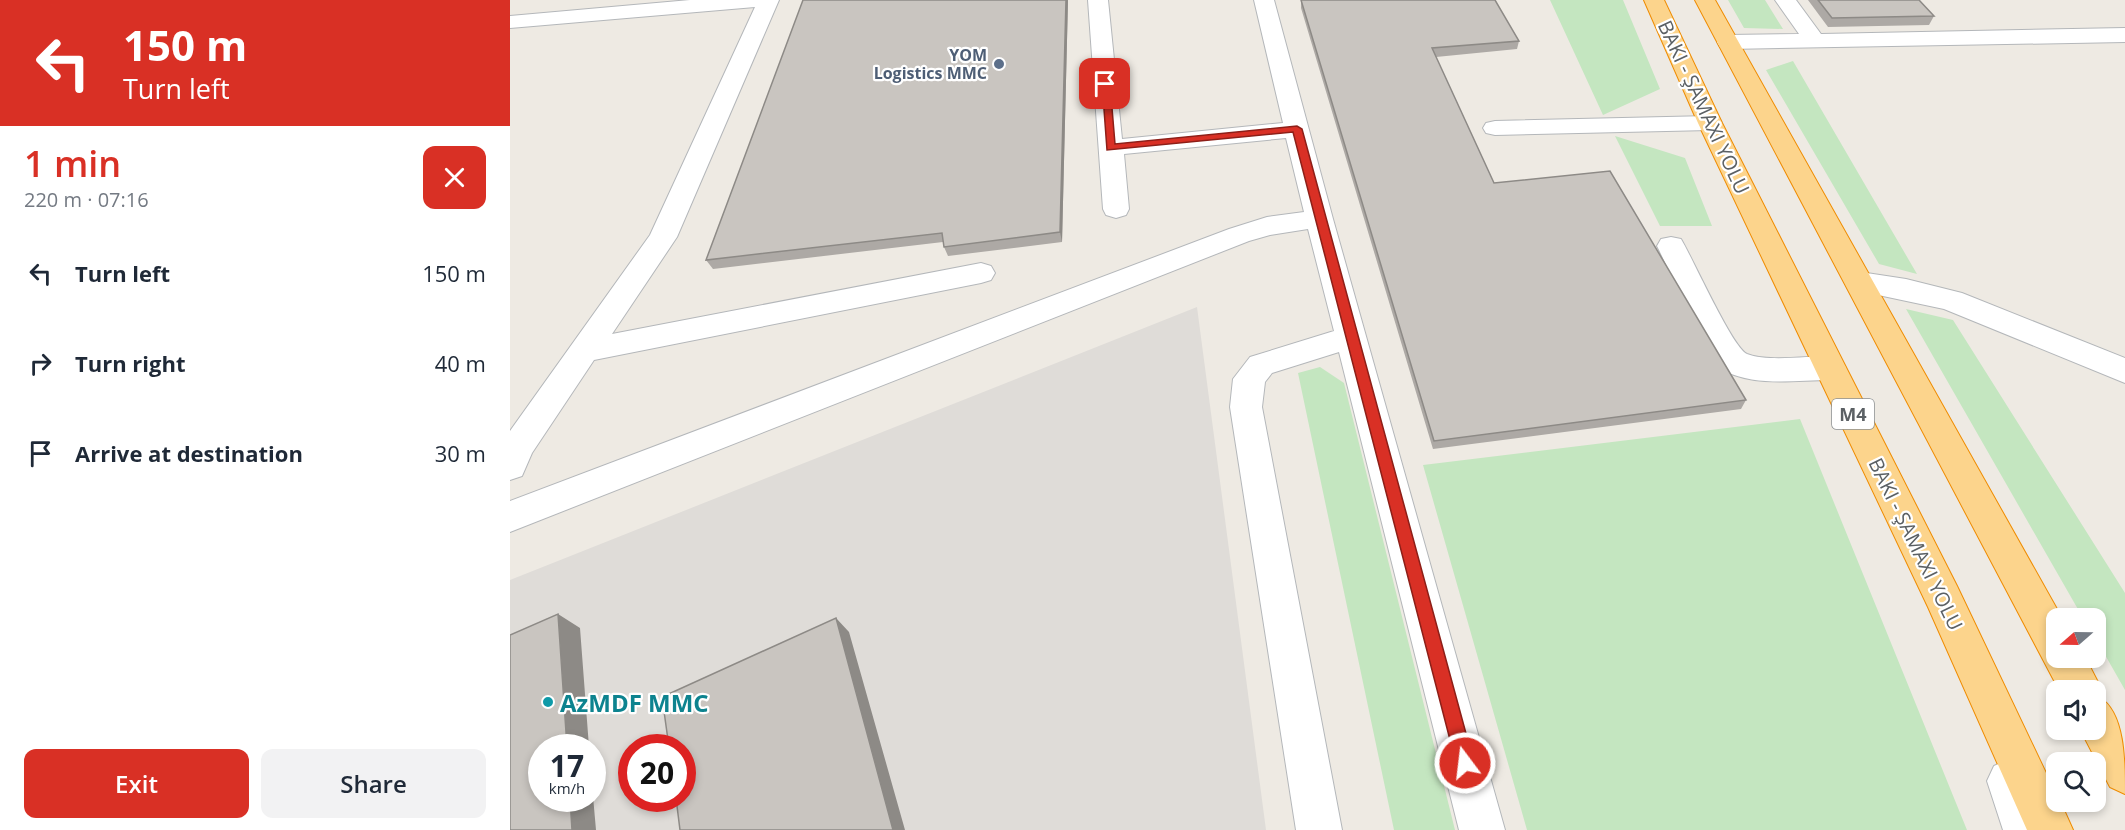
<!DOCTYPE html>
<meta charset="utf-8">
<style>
:root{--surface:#fff;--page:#f2f2f3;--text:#1f2937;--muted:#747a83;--accent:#d93025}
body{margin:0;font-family:"Open Sans",sans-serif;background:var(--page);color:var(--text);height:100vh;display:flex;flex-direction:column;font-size:22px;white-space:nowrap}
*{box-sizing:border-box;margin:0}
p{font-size:20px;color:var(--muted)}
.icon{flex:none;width:33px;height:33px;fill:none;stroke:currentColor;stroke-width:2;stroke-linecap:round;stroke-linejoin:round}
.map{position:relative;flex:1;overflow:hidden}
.details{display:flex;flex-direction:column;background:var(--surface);width:510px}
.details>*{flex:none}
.top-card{background:#d93025;color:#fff;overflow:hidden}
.needle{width:39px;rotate:250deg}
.buttons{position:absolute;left:1536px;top:608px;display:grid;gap:12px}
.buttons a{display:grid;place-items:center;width:60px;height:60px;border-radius:12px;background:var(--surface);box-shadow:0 3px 9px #0003;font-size:30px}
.speed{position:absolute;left:18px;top:734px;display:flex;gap:12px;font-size:30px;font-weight:700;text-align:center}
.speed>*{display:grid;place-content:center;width:78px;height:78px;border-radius:50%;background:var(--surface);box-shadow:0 3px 9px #0003;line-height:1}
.speed small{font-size:15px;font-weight:400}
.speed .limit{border:9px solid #d22;background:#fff;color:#111}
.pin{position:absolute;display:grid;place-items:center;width:51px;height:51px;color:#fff;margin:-26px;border-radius:12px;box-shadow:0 3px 9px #0006}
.me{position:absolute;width:66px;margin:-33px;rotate:345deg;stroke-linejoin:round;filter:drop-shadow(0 0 4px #0008)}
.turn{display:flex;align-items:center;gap:21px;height:126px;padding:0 24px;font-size:27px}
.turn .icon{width:78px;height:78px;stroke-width:2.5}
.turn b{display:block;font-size:42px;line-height:51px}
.round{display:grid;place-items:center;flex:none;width:63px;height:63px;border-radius:12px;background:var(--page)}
.overview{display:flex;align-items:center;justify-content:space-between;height:102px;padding:0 24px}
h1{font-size:36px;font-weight:600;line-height:45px;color:var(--accent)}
.cta{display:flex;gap:12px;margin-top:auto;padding:12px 24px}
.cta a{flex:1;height:69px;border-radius:12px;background:var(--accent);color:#fff;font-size:24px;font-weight:600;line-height:69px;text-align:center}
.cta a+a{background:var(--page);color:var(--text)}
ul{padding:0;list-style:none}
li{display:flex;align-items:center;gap:18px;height:90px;padding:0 24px}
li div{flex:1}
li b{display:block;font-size:22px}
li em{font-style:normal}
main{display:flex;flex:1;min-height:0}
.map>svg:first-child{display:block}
</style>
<main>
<section class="details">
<div class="top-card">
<div class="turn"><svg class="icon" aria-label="left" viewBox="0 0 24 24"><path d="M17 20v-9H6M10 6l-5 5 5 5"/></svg><div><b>150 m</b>Turn left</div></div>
</div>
<div class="overview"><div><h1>1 min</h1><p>220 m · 07:16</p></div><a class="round" style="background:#d93025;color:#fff"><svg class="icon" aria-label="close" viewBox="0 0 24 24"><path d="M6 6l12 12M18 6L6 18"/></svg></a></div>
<ul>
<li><svg class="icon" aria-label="left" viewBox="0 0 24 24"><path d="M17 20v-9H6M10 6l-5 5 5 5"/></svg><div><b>Turn left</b></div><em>150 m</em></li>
<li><svg class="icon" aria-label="right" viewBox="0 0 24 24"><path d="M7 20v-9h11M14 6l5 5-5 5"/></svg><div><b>Turn right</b></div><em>40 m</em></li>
<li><svg class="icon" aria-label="arrive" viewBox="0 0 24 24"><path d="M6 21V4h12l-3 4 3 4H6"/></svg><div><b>Arrive at destination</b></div><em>30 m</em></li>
</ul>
<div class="cta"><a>Exit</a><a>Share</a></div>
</section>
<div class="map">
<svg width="1615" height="830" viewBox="0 0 1615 830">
<rect width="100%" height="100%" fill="#eeeae3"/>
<path fill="#dfdcd8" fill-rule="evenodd" d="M 687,307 L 756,830 L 0,830 L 0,580 ZM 32,747 L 82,747 L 82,798 L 32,798 ZM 122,747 L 172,747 L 172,798 L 122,798 Z"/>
<path fill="#c4e6c0" d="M 1040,0 L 1113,0 L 1150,89 L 1093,115 Z
M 1218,0 L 1255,0 L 1273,29 L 1234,28 Z
M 1283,61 L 1407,274 L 1369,264 L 1256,70 Z
M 1105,136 L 1175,158 L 1202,226 L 1150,226 Z
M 1396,309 L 1443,320 L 1615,593 L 1615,690 L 1586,639 L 1586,618 L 1573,618 Z
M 810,367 L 834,383 L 945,830 L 884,830 L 788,373 Z
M 1290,419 L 1457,830 L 1017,830 L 913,465 Z"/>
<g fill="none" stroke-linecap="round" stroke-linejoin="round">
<defs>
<path id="minor" d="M 180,0 L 269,0 L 167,237 L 102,334 L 471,263 L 481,266 L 485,273 L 481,280 L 471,283 L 84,360 L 22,453 L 12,476 L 0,480 L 0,431 L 140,235 L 245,7 L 0,28 L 0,16 Z
M 578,0 L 598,0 L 612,139 L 773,123 L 744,0 L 764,0 L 823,219 L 995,830 L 949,830 L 829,352 L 762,373 L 755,382 L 752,407 L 832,830 L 786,830 L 720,407 L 723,379 L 740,357 L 824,331 L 798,229 L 760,235 L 739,241 L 0,532 L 0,501 L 719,229 L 757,217 L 794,212 L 776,138 L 614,154 L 619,209 L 616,215 L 606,218 L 596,215 L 593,209 Z
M 1265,0 L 1286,0 L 1311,34 L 1615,28 L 1615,42 L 1218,49 L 1210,47 L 1207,42 L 1210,37 L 1218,35 L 1289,34 Z
M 1200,116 L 1209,118 L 1212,123 L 1209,128 L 1200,130 L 985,135 L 976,133 L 973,128 L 976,123 L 985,121 Z
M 1161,237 L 1171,239 C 1183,259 1222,347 1237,354 C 1257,362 1298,356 1320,356 L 1331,360 L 1336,368 L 1331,376 L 1320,380 C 1286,380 1247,387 1215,371 C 1199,363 1158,267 1147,246 L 1151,239 Z
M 1350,272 L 1396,279 L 1452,293 L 1615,358 L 1615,383 L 1434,309 L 1340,289 L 1335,282 L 1340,275 Z
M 1499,759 L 1514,766 L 1539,830 L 1493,830 L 1477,781 L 1484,766 Z"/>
<path id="highway" d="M 1134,0 L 1154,0 L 1212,123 L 1447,586 L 1546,794 L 1546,801 L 1550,801 L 1563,830 L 1517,830 L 1418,607 L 1188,123 Z
M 1185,0 L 1205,0 L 1552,618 L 1546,618 L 1546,657 L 1575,657 L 1592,690 L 1589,697 C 1615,712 1615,761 1615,794 L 1600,787 L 1570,729 L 1586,729 L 1586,690 L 1549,690 Z"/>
</defs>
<use href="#minor" stroke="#b4b7ba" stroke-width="2"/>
<use href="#highway" stroke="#ef8c02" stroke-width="2"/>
<use href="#minor" fill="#fff" fill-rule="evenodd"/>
<use href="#highway" fill="#fcd48c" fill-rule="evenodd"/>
</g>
<path fill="#ada9a5" d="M 558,0 L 552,242 L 438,256 L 434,247 L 433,242 L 203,269 L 196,260 Z
M 791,0 L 1009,41 L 1007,49 L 926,57 L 984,183 L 1236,400 L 1231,409 L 923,449 L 791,8 Z
M 1298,0 L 1409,0 L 1424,16 L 1419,25 L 1318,27 Z"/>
<path fill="#8d8a86" d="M 556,0 L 558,0 L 552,242 L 550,232 Z
M 48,614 L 70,628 L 79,747 L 57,747 Z
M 326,618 L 339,632 L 395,830 L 383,830 Z
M 82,785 L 86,830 L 62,830 L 60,798 L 82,798 Z"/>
<path fill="#c9c5c0" stroke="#8d8a86" stroke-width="1.5" d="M 293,0 L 556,0 L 550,232 L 434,247 L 432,233 L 196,260 Z
M 791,0 L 985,0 L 1009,41 L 922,48 L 984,183 L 1100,171 L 1236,400 L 924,441 Z
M 1308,0 L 1409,0 L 1424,16 L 1322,18 Z
M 48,614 L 57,747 L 32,747 L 32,798 L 60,798 L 62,830 L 0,830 L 0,635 Z
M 326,618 L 383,830 L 170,830 L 166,798 L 172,798 L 172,747 L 159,747 L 152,697 Z"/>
<path fill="#d93025" stroke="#8d1f18" stroke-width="1.5" d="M 592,82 L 600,84 L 605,144 L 787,126 L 792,129 L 964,763 L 961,769 L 955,772 L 948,769 L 946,763 L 783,132 L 597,150 Z"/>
<circle fill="#5c6f8a" stroke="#fff" stroke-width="2" cx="489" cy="64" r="6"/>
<circle fill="#0f9aa8" stroke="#fff" stroke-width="2" cx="38" cy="702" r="6"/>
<g text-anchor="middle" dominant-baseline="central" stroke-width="4.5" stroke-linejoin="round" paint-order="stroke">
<g font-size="16" font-weight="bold" fill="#4e5e75" stroke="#fff" text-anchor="end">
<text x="477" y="55">YOM<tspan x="477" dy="18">Logistics MMC</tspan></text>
</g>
<rect fill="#fff" stroke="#8c9092" stroke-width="1.5" x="1322" y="399" width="42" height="30" rx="4.5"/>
<g font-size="18" font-weight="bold" fill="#5b6064">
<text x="1343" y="414">M4</text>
</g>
<g font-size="20" fill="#5b6064" stroke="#fff">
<text transform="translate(1194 107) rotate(65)">BAKI - ŞAMAXI YOLU</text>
<text transform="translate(1406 544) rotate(64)">BAKI - ŞAMAXI YOLU</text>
</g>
<g font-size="24" font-weight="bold" fill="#0d838f" stroke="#fff" text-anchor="start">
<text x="50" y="702">AzMDF MMC</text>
</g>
</g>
</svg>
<div class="buttons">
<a><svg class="needle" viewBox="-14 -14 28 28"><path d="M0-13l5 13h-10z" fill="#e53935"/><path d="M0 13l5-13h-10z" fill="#747a83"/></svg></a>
<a><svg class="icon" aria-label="sound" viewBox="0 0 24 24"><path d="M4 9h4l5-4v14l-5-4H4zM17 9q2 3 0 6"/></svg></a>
<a><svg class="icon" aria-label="search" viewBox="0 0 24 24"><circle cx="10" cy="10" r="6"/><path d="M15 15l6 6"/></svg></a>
</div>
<div class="speed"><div>17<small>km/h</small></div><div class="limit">20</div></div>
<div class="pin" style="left:595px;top:84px;background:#d93025"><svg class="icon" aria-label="arrive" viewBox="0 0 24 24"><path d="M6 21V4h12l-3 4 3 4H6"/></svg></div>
<svg class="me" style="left:955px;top:763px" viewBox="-20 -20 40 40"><circle r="17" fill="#d93025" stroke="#fff" stroke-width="3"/><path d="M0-11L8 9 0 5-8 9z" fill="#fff"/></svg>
</div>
</main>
